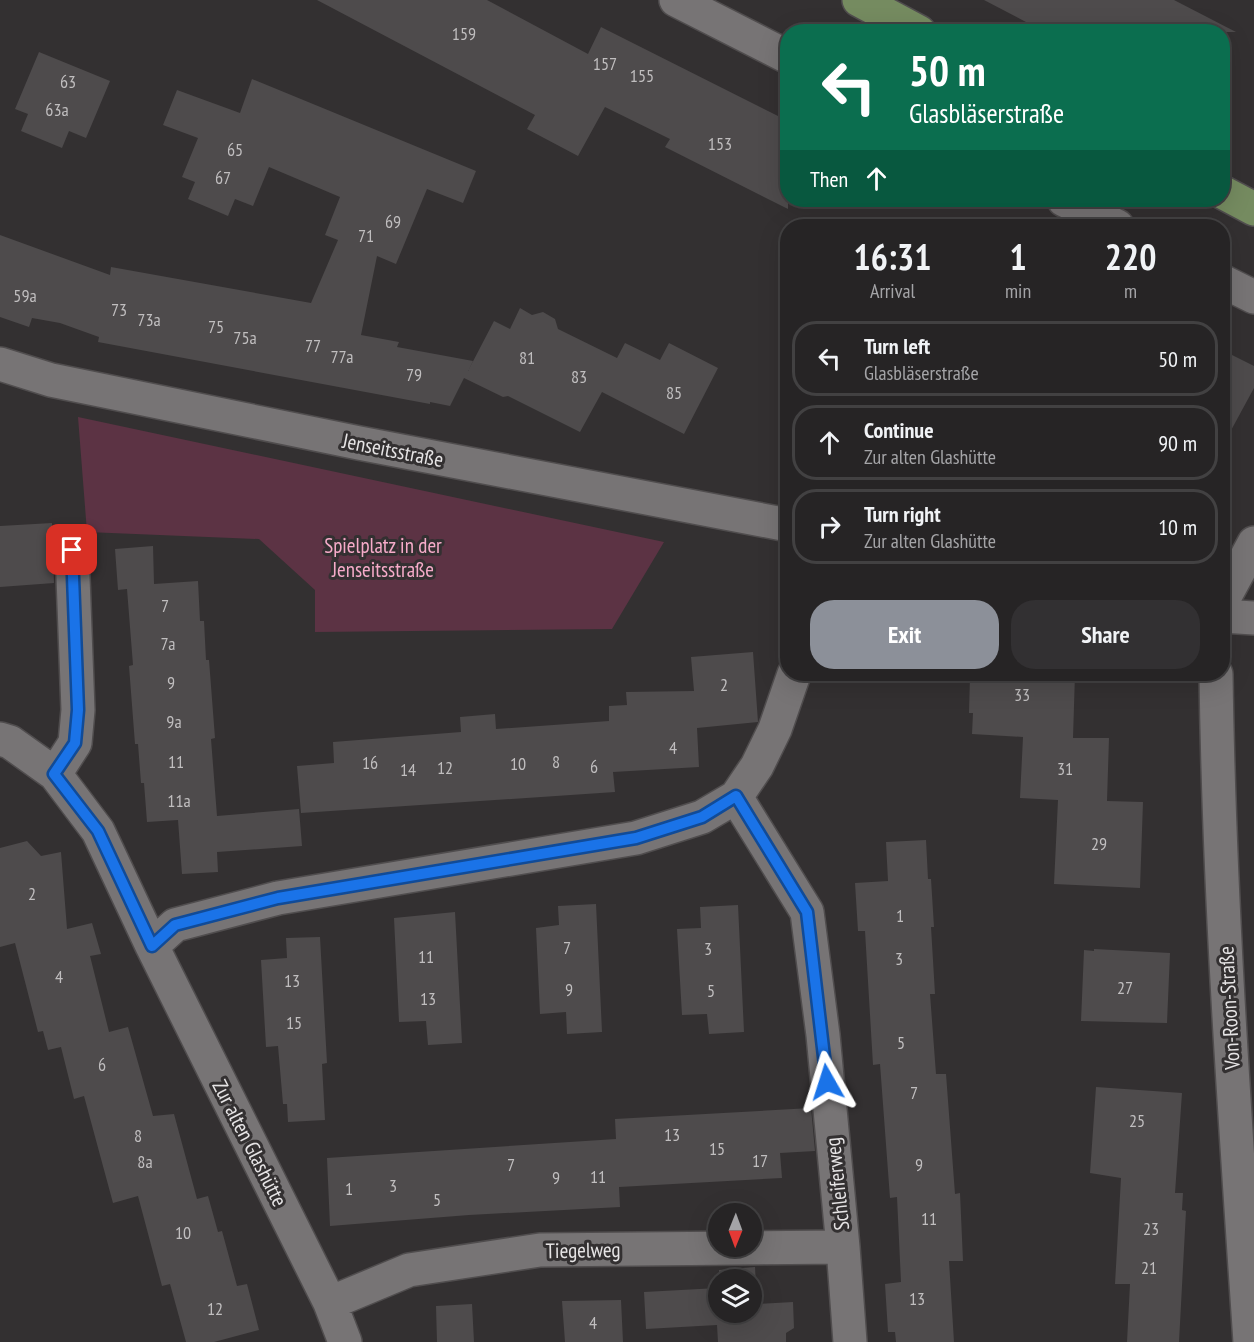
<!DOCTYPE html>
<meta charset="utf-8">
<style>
:root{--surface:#262425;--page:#323032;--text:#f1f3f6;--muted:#a4a4a7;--line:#424142;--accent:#8c9099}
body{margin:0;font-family:"PT Sans Narrow",sans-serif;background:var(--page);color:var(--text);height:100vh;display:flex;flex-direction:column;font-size:22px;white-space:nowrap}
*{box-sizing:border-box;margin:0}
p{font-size:20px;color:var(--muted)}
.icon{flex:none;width:33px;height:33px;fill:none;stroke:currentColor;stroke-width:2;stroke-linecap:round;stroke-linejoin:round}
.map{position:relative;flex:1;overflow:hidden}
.sheet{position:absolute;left:780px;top:219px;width:450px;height:462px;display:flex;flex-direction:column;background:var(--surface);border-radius:24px;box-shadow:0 6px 24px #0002,0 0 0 2px var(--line)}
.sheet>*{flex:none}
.hud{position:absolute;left:780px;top:24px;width:450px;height:183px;border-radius:24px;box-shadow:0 6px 24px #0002,0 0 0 2px var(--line);background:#0b6e4f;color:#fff;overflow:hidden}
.needle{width:39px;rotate:181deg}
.tools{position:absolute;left:708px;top:1203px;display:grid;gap:12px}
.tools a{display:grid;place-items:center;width:54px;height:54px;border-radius:50%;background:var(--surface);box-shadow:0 6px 24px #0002,0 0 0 2px var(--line);font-size:30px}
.pin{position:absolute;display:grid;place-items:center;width:51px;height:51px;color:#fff;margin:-26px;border-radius:12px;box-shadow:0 3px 9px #0006}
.me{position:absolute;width:66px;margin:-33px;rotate:354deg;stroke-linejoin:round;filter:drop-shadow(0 0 4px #0008)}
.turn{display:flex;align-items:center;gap:21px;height:126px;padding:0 30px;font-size:27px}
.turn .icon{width:78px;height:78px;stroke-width:2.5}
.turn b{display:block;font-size:42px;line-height:51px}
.then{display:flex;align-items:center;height:57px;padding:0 30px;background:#0003;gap:12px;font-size:22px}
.eta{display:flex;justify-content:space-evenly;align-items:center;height:102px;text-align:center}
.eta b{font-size:36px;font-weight:700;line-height:42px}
.primary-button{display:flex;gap:12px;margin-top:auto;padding:12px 30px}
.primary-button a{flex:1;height:69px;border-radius:24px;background:var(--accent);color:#fff;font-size:24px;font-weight:700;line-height:69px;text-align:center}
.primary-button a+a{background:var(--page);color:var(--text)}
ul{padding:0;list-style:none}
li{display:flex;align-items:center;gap:18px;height:75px;margin:0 12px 9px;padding:0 18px;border:3px solid var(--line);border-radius:24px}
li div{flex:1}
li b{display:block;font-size:22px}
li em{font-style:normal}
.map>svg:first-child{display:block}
</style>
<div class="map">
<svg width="1254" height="1342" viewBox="0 0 1254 1342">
<rect width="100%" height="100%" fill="#333031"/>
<path fill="#5c3344" d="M 78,417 L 664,542 L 612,629 L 315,632 L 315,590 L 259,539 L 87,532 Z"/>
<path fill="#4e4b4c" d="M 317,0 L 487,0 L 588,54 L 601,27 L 788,121 L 788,209 L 665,147 L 670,139 L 605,107 L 578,156 L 527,129 L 535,115 Z
M 984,0 L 1174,0 L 1236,32 L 1045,32 Z
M 39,52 L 110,81 L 86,138 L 69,131 L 62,148 L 21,131 L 28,114 L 15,109 Z
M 252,79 L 476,171 L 463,203 L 427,189 L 396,264 L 377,256 L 361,335 L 399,342 L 397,347 L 473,361 L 468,371 L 494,321 L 510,329 L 520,308 L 532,315 L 543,312 L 555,319 L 558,329 L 617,358 L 625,343 L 660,360 L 669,343 L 718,368 L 684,434 L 602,392 L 580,432 L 508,396 L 503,397 L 464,378 L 450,406 L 430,402 L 430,404 L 98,342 L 99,337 L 60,323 L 32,318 L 29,327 L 0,317 L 0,235 L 110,275 L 111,267 L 311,303 L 338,240 L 325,235 L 340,197 L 269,167 L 253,206 L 235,199 L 228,216 L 188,199 L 195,182 L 182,177 L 198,138 L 163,125 L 177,90 L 240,113 Z
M 1222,350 L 1254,366 L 1254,388 L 1222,447 Z
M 52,523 L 54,583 L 0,587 L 0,526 Z
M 153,546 L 154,584 L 198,581 L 200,621 L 204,621 L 206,660 L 209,660 L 215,738 L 211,739 L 217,816 L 299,809 L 302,846 L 217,852 L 218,872 L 182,874 L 178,820 L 147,822 L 144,783 L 141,783 L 138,744 L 135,744 L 129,666 L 133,665 L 127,589 L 118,590 L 115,549 Z
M 753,652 L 758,722 L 697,728 L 699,767 L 613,772 L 615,792 L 301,813 L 297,766 L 334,763 L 333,742 L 461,732 L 460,717 L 495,714 L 496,729 L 609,721 L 609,706 L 627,705 L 626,692 L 694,691 L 691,657 Z
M 974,674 L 1075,674 L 1073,738 L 1109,738 L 1107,801 L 1143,802 L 1140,888 L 1054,884 L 1058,800 L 1020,798 L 1023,737 L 972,734 L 973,713 L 969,713 L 970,676 L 974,676 Z
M 926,840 L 928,879 L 931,879 L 934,927 L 931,927 L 935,994 L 930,994 L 936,1074 L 946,1074 L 955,1194 L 960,1193 L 963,1261 L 949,1261 L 954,1342 L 896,1342 L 895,1332 L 888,1332 L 885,1284 L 901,1282 L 897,1197 L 890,1198 L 880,1064 L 873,1065 L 865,931 L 858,931 L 855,883 L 888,881 L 886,842 Z
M 27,841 L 41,856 L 61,852 L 67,929 L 92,923 L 101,954 L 90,956 L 109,1032 L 128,1027 L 153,1116 L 174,1114 L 197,1199 L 208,1196 L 218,1232 L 222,1231 L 237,1286 L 247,1284 L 259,1330 L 214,1342 L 186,1342 L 170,1284 L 162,1286 L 138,1196 L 113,1203 L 84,1096 L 74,1099 L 61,1047 L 48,1050 L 43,1031 L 38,1032 L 15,943 L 0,947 L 0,848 Z
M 596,904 L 602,1032 L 567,1034 L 566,1012 L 540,1014 L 536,928 L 559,925 L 558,906 Z
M 738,905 L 744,1032 L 709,1034 L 707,1014 L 682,1015 L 677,929 L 701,928 L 700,907 Z
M 455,912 L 462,1043 L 428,1045 L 426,1021 L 399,1022 L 394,918 Z
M 320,937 L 327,1063 L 322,1064 L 325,1120 L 288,1122 L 287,1104 L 283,1104 L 278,1046 L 266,1047 L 261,960 L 287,958 L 286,938 Z
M 1094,949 L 1170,953 L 1167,1023 L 1081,1021 L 1084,950 L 1094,951 Z
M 1096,1087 L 1182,1093 L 1175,1193 L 1183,1193 L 1182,1210 L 1186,1211 L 1179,1342 L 1127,1342 L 1130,1284 L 1115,1284 L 1121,1178 L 1090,1173 Z
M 811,1108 L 815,1151 L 780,1153 L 782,1178 L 619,1187 L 620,1207 L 469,1215 L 330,1226 L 327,1158 L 616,1139 L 615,1119 Z
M 755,1267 L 757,1304 L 793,1302 L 794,1328 L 786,1333 L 786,1342 L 718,1342 L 717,1325 L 646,1329 L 644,1292 L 718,1288 L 718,1312 L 752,1312 L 752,1280 L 719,1280 L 719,1270 Z
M 621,1300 L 623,1342 L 565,1342 L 562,1301 Z
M 472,1304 L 474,1342 L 437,1342 L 436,1306 Z"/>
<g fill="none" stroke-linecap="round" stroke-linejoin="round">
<defs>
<path id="minor" d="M 676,0 L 788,57
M 1064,200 L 1117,226
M 1222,281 L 1254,297
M 0,364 L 51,380 L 359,443 L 788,525
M 1222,602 L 1254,543
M 1222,616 L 1254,618
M 1216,674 C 1219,897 1235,1119 1250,1342
M 0,739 L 10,742 L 55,774 L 98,831 L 152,946
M 55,774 L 75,743 L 78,710 L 72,551
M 736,797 L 807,912 L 823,1035 L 843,1247 L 850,1342
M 330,1303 L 409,1270 L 540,1250 L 843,1247
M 345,1342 L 330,1303 L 152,946 L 175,925 L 278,898 L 636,838 L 702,817 L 736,797 L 757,766 L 775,729 L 794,674"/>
<path id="major" d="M 859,0 L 919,32
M 1222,192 L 1254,209"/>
</defs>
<use href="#minor" stroke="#504d4e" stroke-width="36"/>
<use href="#major" stroke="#504d4e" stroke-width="36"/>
<use href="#minor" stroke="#777475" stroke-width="33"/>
<use href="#major" stroke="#758b60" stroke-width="33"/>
</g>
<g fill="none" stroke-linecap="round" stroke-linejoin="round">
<defs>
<path id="route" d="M 72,550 L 78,710 L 75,743 L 54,774 L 98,831 L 152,946 L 175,925 L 278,898 L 636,838 L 702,817 L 736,796 L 807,912 L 827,1082"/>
</defs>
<use href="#route" stroke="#114b97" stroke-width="15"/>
<use href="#route" stroke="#1a73e8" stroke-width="10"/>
</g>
<g text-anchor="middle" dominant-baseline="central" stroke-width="6" stroke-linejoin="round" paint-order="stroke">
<g font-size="18" fill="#c0bebf">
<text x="464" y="33">159</text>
<text x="605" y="63">157</text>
<text x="642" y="75">155</text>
<text x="68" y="81">63</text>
<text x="57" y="109">63a</text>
<text x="720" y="143">153</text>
<text x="235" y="149">65</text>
<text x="223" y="177">67</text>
<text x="393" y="221">69</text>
<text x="366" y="235">71</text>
<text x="25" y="295">59a</text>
<text x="119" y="309">73</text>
<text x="149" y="319">73a</text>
<text x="216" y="326">75</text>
<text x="245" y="337">75a</text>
<text x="313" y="345">77</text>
<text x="342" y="356">77a</text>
<text x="527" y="357">81</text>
<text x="414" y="374">79</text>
<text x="579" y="376">83</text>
<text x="674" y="392">85</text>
<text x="165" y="605">7</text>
<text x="168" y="643">7a</text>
<text x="171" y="682">9</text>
<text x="724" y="684">2</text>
<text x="1022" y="694">33</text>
<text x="174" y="721">9a</text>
<text x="673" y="747">4</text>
<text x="176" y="761">11</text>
<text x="556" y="761">8</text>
<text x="370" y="762">16</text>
<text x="518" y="763">10</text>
<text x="594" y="766">6</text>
<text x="445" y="767">12</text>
<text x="1065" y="768">31</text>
<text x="408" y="769">14</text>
<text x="179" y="800">11a</text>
<text x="1099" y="843">29</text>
<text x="32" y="893">2</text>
<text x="900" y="915">1</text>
<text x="567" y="947">7</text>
<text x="708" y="948">3</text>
<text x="426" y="956">11</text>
<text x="899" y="958">3</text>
<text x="59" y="976">4</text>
<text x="292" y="980">13</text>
<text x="1125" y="987">27</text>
<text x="569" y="989">9</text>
<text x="711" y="990">5</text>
<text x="428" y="998">13</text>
<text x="294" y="1022">15</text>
<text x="901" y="1042">5</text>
<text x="102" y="1064">6</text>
<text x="914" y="1092">7</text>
<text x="1137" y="1120">25</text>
<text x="672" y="1134">13</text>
<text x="138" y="1135">8</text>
<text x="717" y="1148">15</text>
<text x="760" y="1160">17</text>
<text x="145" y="1161">8a</text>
<text x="511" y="1164">7</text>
<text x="919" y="1164">9</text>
<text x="598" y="1176">11</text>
<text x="556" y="1177">9</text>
<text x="393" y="1185">3</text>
<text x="349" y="1188">1</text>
<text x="437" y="1199">5</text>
<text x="929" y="1218">11</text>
<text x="1151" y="1228">23</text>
<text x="183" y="1232">10</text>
<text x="1149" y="1267">21</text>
<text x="917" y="1298">13</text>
<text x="215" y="1308">12</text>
<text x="593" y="1322">4</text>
</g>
<g font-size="21" fill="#e6e4e5" stroke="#333031">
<text transform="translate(393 450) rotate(11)">Jenseitsstraße</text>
<text transform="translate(1229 1008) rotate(-93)">Von-Roon-Straße</text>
<text transform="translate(250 1143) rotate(63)">Zur alten Glashütte</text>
<text transform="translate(837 1184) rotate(-96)">Schleiferweg</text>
<text transform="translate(583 1250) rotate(-1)">Tiegelweg</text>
</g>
<g font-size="21" fill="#f6abc9" stroke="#333031">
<text x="383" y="545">Spielplatz in der<tspan x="383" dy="24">Jenseitsstraße</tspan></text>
</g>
</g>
</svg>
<div class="tools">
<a><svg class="needle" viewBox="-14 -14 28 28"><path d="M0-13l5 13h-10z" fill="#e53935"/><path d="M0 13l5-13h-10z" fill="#a4a4a7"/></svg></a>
<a><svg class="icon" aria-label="layers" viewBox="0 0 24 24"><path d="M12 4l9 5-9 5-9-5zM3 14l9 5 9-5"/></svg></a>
</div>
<div class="pin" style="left:72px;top:550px;background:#d93025"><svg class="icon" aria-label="arrive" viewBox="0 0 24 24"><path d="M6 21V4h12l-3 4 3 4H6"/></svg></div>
<svg class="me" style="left:827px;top:1082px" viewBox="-20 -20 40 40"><path d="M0-17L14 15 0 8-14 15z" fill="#1a73e8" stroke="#fff" stroke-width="4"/></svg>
<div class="hud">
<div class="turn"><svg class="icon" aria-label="left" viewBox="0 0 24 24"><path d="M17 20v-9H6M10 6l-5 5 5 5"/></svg><div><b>50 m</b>Glasbläserstraße</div></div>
<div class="then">Then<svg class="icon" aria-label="ahead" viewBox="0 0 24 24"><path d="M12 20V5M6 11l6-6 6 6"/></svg></div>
</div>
<section class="sheet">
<div class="eta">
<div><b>16:31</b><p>Arrival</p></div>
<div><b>1</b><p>min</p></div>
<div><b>220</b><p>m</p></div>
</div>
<ul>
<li><svg class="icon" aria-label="left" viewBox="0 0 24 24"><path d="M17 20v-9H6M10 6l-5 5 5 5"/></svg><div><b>Turn left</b><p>Glasbläserstraße</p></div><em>50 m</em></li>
<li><svg class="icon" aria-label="ahead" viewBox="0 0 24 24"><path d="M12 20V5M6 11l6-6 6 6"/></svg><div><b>Continue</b><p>Zur alten Glashütte</p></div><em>90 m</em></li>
<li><svg class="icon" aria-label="right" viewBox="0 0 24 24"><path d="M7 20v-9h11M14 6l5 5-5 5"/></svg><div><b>Turn right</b><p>Zur alten Glashütte</p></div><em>10 m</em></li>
</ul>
<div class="primary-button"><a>Exit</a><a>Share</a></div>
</section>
</div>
